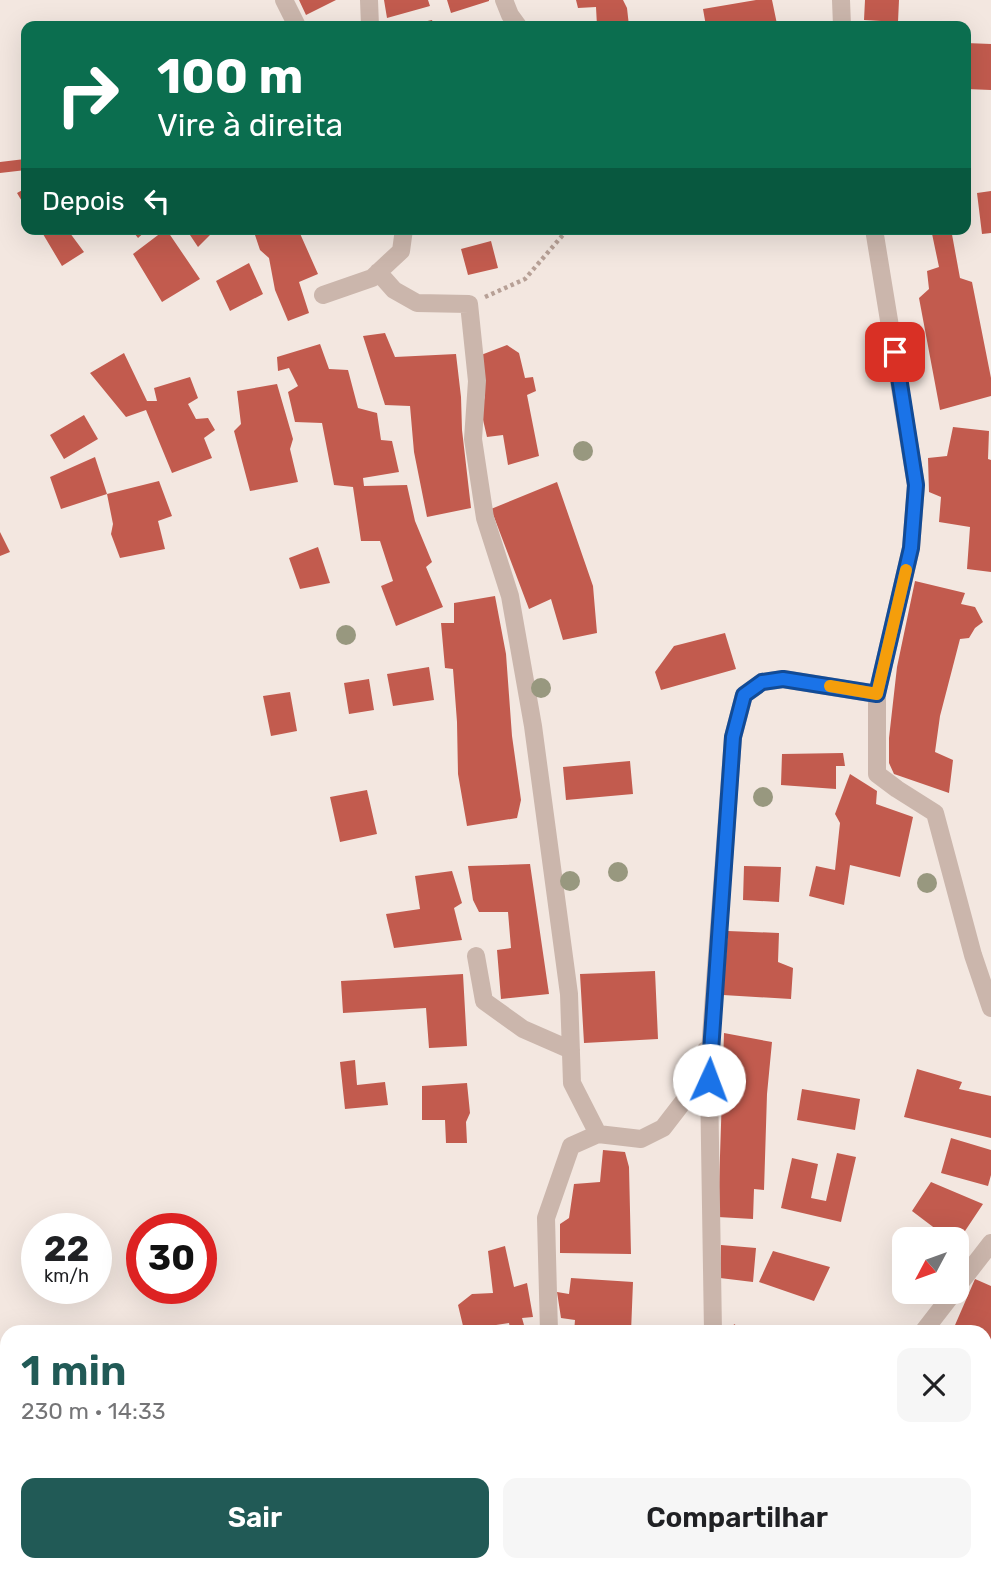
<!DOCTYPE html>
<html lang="pt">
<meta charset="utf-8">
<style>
:root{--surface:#fff;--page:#f6f6f6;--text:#202124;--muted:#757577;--accent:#215a56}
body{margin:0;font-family:Rubik,sans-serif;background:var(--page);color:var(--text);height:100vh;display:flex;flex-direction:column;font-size:26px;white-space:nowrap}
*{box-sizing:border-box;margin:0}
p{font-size:23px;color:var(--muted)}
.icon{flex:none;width:38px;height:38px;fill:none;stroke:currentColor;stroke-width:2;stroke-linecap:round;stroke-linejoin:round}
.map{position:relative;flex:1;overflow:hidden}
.panel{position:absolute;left:0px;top:1325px;width:992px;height:247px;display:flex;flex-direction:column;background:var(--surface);border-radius:21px 21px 0 0;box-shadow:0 7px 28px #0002}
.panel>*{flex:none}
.top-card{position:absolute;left:21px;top:21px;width:950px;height:214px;border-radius:14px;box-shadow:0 7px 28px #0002;background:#0b6e4f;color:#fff;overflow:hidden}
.needle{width:46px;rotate:229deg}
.buttons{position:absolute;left:892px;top:1227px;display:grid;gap:14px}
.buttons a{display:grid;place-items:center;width:77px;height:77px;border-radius:14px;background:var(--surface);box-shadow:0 7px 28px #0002;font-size:35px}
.speed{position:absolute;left:21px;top:1213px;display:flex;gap:14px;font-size:35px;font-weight:700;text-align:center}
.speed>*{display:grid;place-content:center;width:91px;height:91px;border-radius:50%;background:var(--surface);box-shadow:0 7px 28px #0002;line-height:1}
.speed small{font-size:18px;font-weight:400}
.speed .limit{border:10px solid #d22;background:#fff;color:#111}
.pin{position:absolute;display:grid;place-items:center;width:60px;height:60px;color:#fff;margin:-30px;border-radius:14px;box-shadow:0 4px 10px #0006}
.me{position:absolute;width:77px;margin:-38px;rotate:2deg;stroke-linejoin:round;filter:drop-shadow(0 0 5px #0008)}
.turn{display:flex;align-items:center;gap:24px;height:147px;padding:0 21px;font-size:32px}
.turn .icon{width:91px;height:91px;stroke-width:2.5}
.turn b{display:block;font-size:49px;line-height:60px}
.then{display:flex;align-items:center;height:66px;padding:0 21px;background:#0003;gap:14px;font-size:26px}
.round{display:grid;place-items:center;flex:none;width:74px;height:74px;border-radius:14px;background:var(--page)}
.headline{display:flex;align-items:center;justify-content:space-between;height:119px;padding:0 21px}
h1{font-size:42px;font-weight:600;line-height:52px;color:var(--accent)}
.action{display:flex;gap:14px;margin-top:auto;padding:14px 21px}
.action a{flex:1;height:80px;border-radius:14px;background:var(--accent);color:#fff;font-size:28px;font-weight:600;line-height:80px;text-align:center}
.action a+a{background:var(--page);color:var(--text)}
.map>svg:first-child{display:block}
</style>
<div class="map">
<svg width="991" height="1571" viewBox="0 0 991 1571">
<rect width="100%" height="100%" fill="#f3e7e0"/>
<path fill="#bbc2a0" d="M 892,1564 L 919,1565 L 922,1571 L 885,1571 Z"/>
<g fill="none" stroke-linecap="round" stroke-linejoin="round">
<path stroke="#7fafab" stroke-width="8" d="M 985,1546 L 991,1541
M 958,1571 L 965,1564"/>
</g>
<path fill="#c25b4e" d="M 299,0 L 336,0 L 306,15 Z
M 384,0 L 428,0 L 430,6 L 387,18 Z
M 447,0 L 489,0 L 489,1 L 451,13 Z
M 576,0 L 623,0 L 627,8 L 629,26 L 597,26 L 596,7 L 578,8 Z
M 756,0 L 772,0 L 777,24 L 764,26 L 706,26 L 703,9 Z
M 865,0 L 899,0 L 898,22 L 864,20 Z
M 432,20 L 434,26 L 409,26 L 409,25 Z
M 966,43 L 991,44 L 991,90 L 966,89 Z
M 25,159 L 26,170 L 0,173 L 0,162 Z
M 26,188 L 26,208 L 17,193 Z
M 991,191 L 991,233 L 982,234 L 977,193 Z
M 40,229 L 67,229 L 84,252 L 62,266 Z
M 131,229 L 148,229 L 138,238 Z
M 166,229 L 200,279 L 162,302 L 133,254 Z
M 186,229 L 216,229 L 198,247 Z
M 253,229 L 298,229 L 318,274 L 299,282 L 309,313 L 288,321 L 275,290 L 269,258 L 260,250 Z
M 931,229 L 951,229 L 960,278 L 972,282 L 991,378 L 991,396 L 940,410 L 919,298 L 929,289 L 927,271 L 939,267 Z
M 491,241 L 498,268 L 468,275 L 461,249 Z
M 249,263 L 263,294 L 230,311 L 216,281 Z
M 385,333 L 395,357 L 456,354 L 461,397 L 462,430 L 471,508 L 427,517 L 414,452 L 410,406 L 385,405 L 363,336 Z
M 320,344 L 329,369 L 348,370 L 358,408 L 377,413 L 381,440 L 392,441 L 399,472 L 363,478 L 364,486 L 407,485 L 415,521 L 432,562 L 426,567 L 443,607 L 396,626 L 381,586 L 393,581 L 380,541 L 361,541 L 353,487 L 334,485 L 322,423 L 295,422 L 288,392 L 298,386 L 289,368 L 278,371 L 277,357 Z
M 507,345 L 519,353 L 525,378 L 533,377 L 536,391 L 527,395 L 539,456 L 508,465 L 503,435 L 487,437 L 481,411 L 485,396 L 481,355 Z
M 124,353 L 147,401 L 157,401 L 154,388 L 190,377 L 198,398 L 188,404 L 196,419 L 208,418 L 215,430 L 204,438 L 212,458 L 172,473 L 146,410 L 126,417 L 90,373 Z
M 277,384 L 293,439 L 290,449 L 298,482 L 250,491 L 234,431 L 241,424 L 237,391 Z
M 84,415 L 98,439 L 64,459 L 50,435 Z
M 953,427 L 989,431 L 988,459 L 991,460 L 991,572 L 967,569 L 970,527 L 939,522 L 941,497 L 929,492 L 928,458 L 947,456 Z
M 95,457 L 107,494 L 159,481 L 172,516 L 158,521 L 165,549 L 120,558 L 111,534 L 113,524 L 107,494 L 61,509 L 50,477 Z
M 557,482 L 593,586 L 597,633 L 563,640 L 551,599 L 529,609 L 491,509 Z
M 0,532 L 10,552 L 0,556 Z
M 318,547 L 330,583 L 300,589 L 289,558 Z
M 915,581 L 965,593 L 961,604 L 975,607 L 983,622 L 975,628 L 969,638 L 960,639 L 940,716 L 935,752 L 953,760 L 949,793 L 894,774 L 889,763 L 889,738 L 897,667 Z
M 495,596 L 506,654 L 512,736 L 521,800 L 517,818 L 467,826 L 458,774 L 457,722 L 453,669 L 445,668 L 441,623 L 454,623 L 454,603 Z
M 725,633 L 736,669 L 661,690 L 655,672 L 674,646 Z
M 429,667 L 434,700 L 393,706 L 387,674 Z
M 369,679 L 374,710 L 349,714 L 344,683 Z
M 290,692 L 297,731 L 271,736 L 263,696 Z
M 843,753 L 845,766 L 836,766 L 836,789 L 781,785 L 782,754 Z
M 630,761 L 633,794 L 566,800 L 563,767 Z
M 850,774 L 877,791 L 876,804 L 913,817 L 900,877 L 850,865 L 844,905 L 809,896 L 816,866 L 835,870 L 840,823 L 835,814 Z
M 367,790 L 377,834 L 340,842 L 330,797 Z
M 530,864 L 549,994 L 501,999 L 497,950 L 511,948 L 508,912 L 479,912 L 473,900 L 468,866 Z
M 744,866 L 781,867 L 779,902 L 743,900 Z
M 452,871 L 462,903 L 454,908 L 462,940 L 394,948 L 386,914 L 420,909 L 415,876 Z
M 728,931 L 779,933 L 778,962 L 793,968 L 791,999 L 723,995 Z
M 655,971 L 658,1039 L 584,1043 L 580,974 Z
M 463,974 L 467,1046 L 429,1048 L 426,1008 L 343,1013 L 341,981 Z
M 724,1033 L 772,1042 L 767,1094 L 764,1190 L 754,1189 L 753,1219 L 718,1217 Z
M 355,1060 L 357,1085 L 385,1082 L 388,1105 L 345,1109 L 340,1062 Z
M 917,1069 L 962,1082 L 959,1089 L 991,1096 L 991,1138 L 904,1117 Z
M 467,1083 L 470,1113 L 466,1122 L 467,1143 L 446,1143 L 445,1120 L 422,1120 L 422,1086 Z
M 802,1089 L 860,1099 L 855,1130 L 797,1120 Z
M 951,1138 L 991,1150 L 991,1175 L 988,1186 L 941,1173 Z
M 603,1150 L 625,1152 L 629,1167 L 631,1254 L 560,1253 L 560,1224 L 569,1218 L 574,1184 L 600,1182 Z
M 837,1153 L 856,1157 L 841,1222 L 781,1208 L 792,1158 L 818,1164 L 811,1198 L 826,1201 Z
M 931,1182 L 983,1204 L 957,1243 L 957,1239 L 949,1239 L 912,1211 Z
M 721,1245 L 756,1248 L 753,1282 L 720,1278 Z
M 505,1246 L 514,1287 L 527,1283 L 533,1317 L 522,1318 L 526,1332 L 511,1332 L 509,1323 L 464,1330 L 458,1305 L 472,1294 L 493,1293 L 488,1251 Z
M 773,1251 L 830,1267 L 814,1301 L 759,1282 Z
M 571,1278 L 633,1282 L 631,1332 L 574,1332 L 575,1320 L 561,1318 L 557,1292 L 569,1294 Z
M 975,1279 L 991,1286 L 991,1366 L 985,1363 L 985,1332 L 952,1332 Z
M 734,1324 L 746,1332 L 732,1332 Z
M 985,1376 L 991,1380 L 991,1425 L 985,1434 Z
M 233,1564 L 293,1564 L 291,1571 L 231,1571 Z
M 787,1564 L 864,1564 L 865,1569 L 864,1571 L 795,1571 Z"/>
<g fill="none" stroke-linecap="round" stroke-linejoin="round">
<path stroke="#b7a096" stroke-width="4.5" stroke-dasharray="3.5 3.5" stroke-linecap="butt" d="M 485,297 L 525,279 L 568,229"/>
<path stroke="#cbb6ac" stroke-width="18" d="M 284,0 L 297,26
M 369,0 L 370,26
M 504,0 L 510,15 L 518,26
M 841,0 L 842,26
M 874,229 L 916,485 L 911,548 L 877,694 L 877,774 L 897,789 L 935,813 L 973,955 L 991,1008
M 378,272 L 394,290 L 417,303 L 469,304 L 477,381 L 473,439 L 485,518 L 510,596 L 533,726 L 569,994 L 572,1083 L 598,1134
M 323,295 L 372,278 L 401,251 L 404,229
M 476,956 L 484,1001 L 523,1029 L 571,1050
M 957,1287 L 991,1243
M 549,1332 L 546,1218 L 571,1146 L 598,1134 L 641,1139 L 663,1128 L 690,1093 L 706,1050
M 713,1332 L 709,1080 L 711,1037 L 733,737 L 744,695 L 762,682 L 783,679 L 877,694
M 923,1332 L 954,1292
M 376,1571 L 379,1564
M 655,1571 L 655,1564
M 723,1571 L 729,1564"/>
</g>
<g fill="#98987f">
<circle cx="583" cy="451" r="10"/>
<circle cx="346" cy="635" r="10"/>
<circle cx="541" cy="688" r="10"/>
<circle cx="763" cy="797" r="10"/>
<circle cx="618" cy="872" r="10"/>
<circle cx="570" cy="881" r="10"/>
<circle cx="927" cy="883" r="10"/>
</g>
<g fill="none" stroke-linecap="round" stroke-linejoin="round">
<defs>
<path id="route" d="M 709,1080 L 733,737 L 744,695 L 762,682 L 783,679 L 877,694 L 911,548 L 916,485 L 895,352"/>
</defs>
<use href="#route" stroke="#114b97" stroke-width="18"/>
<use href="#route" stroke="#1a73e8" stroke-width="12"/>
<path stroke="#f59e0b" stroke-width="12" d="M 830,686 L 877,694 L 906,570"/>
</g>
</svg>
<div class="buttons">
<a><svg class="needle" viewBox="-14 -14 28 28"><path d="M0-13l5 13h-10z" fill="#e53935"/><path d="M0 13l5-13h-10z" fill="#757577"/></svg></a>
</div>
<div class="speed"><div>22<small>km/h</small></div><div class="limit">30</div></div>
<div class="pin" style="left:895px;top:352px;background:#d93025"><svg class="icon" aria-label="arrive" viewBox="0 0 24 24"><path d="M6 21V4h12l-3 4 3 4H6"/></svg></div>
<svg class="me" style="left:709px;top:1080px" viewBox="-20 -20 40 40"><circle r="19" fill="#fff"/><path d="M0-13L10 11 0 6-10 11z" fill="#1a73e8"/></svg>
<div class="top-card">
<div class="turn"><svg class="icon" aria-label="right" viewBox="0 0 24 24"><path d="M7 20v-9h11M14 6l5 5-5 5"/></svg><div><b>100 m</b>Vire à direita</div></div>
<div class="then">Depois<svg class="icon" aria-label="left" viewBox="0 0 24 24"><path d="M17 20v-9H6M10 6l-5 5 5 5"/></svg></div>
</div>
<section class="panel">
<div class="headline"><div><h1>1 min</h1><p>230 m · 14:33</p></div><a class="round"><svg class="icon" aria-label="close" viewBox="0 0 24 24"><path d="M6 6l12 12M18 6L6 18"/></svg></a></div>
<div class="action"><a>Sair</a><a>Compartilhar</a></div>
</section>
</div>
